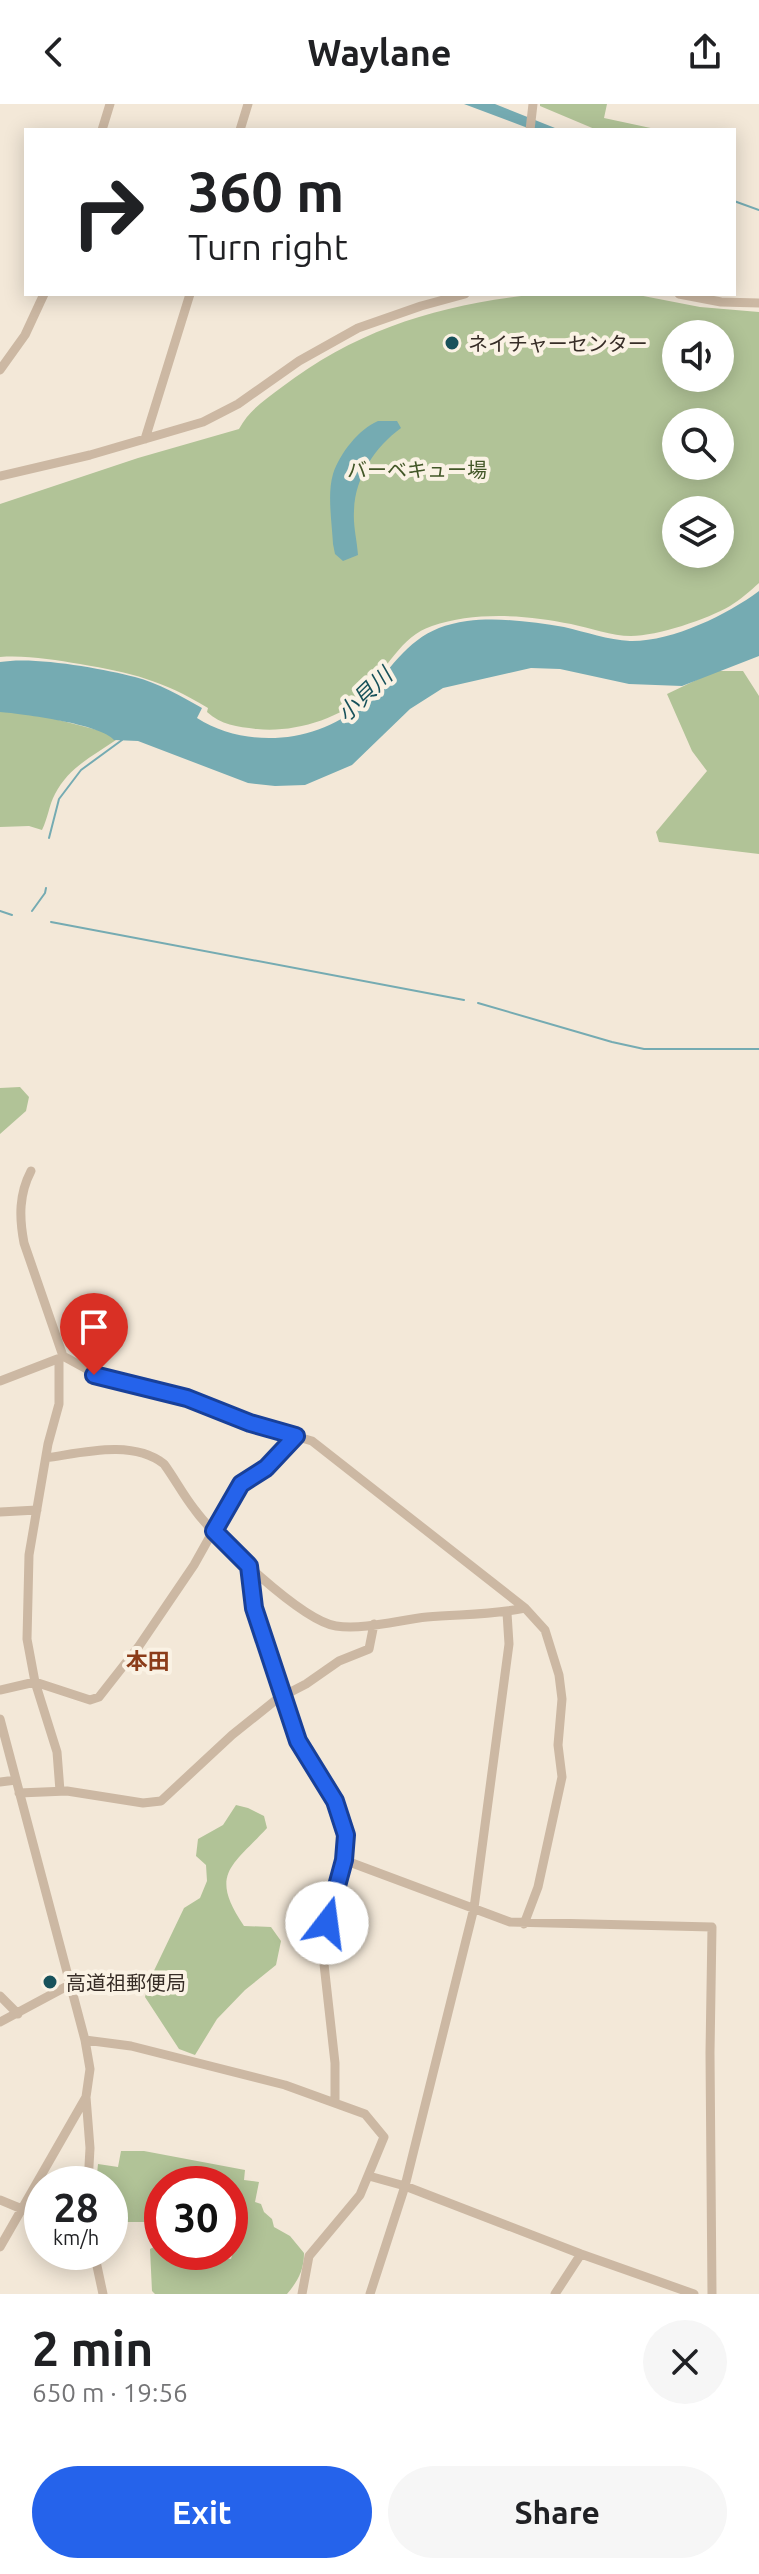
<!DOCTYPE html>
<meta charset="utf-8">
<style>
:root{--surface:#fff;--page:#f6f6f6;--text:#202124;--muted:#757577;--accent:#2563eb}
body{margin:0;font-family:Ubuntu,"Noto Sans JP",sans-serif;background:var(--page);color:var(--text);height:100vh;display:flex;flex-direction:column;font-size:30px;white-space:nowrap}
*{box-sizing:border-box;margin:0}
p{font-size:26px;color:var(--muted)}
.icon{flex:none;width:44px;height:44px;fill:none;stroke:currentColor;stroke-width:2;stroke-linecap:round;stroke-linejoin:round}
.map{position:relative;height:2190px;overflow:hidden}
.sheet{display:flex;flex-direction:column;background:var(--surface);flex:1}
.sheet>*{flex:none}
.hud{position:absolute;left:24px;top:24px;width:712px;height:168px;border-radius:0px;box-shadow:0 4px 20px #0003;background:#fff;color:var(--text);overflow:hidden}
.tools{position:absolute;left:662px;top:216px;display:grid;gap:16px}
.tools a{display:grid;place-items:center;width:72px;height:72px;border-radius:50%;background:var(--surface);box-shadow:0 4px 20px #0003;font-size:40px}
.speed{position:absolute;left:24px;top:2062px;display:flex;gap:16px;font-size:40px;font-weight:700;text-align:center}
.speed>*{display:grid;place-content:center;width:104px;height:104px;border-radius:50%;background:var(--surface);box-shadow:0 4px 20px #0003;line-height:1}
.speed small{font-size:20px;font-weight:400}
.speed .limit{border:12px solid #d22;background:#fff;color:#111}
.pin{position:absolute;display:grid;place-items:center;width:68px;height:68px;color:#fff;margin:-82px -34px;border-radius:50% 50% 50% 0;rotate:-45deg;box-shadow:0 0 8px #0007}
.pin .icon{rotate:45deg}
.me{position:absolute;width:88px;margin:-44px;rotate:15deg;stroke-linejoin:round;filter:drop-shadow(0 0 6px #0008)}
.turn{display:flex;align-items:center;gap:28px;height:168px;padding:0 32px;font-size:36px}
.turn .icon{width:104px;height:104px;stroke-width:2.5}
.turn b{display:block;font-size:56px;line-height:68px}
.round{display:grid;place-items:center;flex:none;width:84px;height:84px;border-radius:42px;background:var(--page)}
.headline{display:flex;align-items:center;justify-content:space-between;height:136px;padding:0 32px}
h1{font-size:48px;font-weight:600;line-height:60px}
.primary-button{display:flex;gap:16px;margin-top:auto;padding:16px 32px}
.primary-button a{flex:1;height:92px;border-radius:48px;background:var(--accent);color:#fff;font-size:32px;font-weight:600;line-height:92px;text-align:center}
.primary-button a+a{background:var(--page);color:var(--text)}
header{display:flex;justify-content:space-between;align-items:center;height:104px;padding:0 32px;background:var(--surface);font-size:36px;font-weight:600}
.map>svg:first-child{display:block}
</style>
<header><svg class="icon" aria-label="back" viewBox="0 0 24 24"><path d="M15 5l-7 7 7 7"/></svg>Waylane<svg class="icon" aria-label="share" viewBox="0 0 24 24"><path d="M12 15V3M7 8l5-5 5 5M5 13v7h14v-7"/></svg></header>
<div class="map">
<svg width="759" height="2190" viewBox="0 0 759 2190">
<rect width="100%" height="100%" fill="#f3e8d8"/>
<path fill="#b1c397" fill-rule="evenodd" d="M 540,0 L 607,0 L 604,14 L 660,26 L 597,26 L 540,2 Z
M 538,190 L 633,190 L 700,203 L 759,208 L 759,479 C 750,487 740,496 730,502 C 708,515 657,532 631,532 C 612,532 590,524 571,520 C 528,511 475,507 432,522 C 401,532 385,567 364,590 C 341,616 290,629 257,625 C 238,623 221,621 207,608 L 208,604 C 162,576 132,569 80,560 C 54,556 27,551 0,553 L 0,400 L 138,354 L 239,325 C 249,306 265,296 282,283 C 359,224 442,200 538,190 ZM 676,230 L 720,230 L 720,274 L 676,274 ZM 676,318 L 720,318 L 720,362 L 676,362 ZM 676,406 L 720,406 L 720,450 L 676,450 Z
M 715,567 L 743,567 L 759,592 L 759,750 L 659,738 L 656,728 L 707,667 L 692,647 L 667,590 Z
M 0,606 L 24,607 L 113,630 L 116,636 C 93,652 69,663 55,690 C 49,701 48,714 42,726 L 29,722 L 0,723 Z
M 20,983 L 29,993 L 26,1007 L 0,1030 L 0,984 Z
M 236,1701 L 248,1704 L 264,1712 L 267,1724 C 231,1763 209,1770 244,1822 L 271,1823 L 281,1837 L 276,1861 L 245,1886 L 217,1915 L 195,1951 L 179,1945 L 145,1893 L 150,1875 L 184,1804 L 200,1794 L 207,1777 L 206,1761 L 196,1752 L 198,1735 L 223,1721 Z
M 121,2047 L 144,2047 L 245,2066 L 244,2076 L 259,2078 L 255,2098 L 261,2100 L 264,2108 L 272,2115 L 274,2123 L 290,2132 L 304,2149 C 304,2166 298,2177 287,2190 L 155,2190 L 152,2187 L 150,2145 L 162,2139 L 162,2148 L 197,2148 L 202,2152 L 231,2155 L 240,2123 L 230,2118 L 230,2080 L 162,2080 L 162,2107 L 151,2118 L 110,2118 L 110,2080 L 96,2080 L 98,2060 L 118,2063 Z"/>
<path fill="#75abb2" d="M 464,0 L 495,0 L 560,26 L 533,26 Z
M 378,317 L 397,317 L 401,324 C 375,343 355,373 354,407 C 353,422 357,436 358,451 L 343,457 L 335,450 L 333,440 C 332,419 327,390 333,370 C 340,349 359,325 378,317 Z
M 759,487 L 759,552 L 682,582 L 629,580 L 560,565 L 531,564 L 443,584 L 410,605 L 352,661 L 305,681 L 275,682 L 248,679 L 138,637 L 114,636 C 101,620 23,610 0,608 L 0,558 C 33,552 101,564 135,573 C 158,579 181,592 202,604 L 197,614 C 245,645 318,640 361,600 C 368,594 374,584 380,576 C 406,543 424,523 467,517 C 499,513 533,518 564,523 C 586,528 608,536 630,537 C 671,538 727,511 759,487 Z"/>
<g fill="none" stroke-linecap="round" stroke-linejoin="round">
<path stroke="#75abb2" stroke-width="2" d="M 734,97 L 759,106
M 49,734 L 59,695 L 81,666 L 122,636
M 0,807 L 12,811
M 32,807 L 45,789 L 46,784
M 51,818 L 464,896
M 478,899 L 612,938 L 644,945 L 759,945"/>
<path stroke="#ccb8a3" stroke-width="9" d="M 102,26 L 110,0
M 240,26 L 248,0
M 530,26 L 533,0
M 679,190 L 721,198 L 759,199
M 0,266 L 25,231 L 44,190
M 145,335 L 190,190
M 0,372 L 90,351 L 203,318 L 238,300 L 299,257 L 358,224 L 421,202 L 465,190
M 31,1067 C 19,1090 19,1113 24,1139 L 63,1252 L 107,1276 L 187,1294 L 250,1319 L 312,1337 L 525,1504 L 545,1526 L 559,1571 L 562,1595 L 558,1641 L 562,1673 L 538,1783 L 524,1820
M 59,1256 L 59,1300 L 48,1340 L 29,1451 L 27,1535 L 35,1578 L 57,1648 L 60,1687
M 0,1277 L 60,1254
M 46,1354 C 82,1349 132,1335 164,1360 C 175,1375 183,1391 195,1406 C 216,1435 302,1517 336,1522 C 364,1526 399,1516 427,1513 C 460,1510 493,1511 525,1504
M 0,1408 L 37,1406
M 249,1462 L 254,1504 L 298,1637 L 335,1697 L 346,1731 L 344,1756 L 327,1819 L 324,1860 L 335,1959 L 335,1997
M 0,1586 L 35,1578 L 90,1596 L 99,1593 L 139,1542 L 194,1461 L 236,1386 L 247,1374 L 266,1364 L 296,1332
M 0,1615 L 85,1936 L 90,1965 L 86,1993 L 0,2143
M 0,1678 L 16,1676
M 19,1689 L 67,1687 L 143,1699 L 161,1697 L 232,1631 L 277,1595 L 306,1580 L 339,1557 L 369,1545 L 374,1520
M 344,1756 L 510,1818 L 712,1823 L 710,1949 L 712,2190
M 0,1892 L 18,1910
M 0,1918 L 71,1880
M 85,1936 L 131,1942 L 285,1981 L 365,2010 L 384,2033 L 360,2091 L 309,2152 L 302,2190
M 86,1993 L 90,2044 L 88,2080
M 369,2072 L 405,2082 L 581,2150 L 694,2190
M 0,2096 L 22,2105
M 94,2148 L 103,2190
M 370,2190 L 405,2082 L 474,1804 L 509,1540 L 507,1509
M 555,2190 L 581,2150"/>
</g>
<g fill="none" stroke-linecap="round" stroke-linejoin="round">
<defs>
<path id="route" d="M 94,1271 L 187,1294 L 250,1319 L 296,1332 L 266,1364 L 241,1380 L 214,1427 L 249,1462 L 254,1504 L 298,1637 L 335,1697 L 346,1731 L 344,1756 L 327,1819"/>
</defs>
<use href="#route" stroke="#184099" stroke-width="20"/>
<use href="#route" stroke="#2563eb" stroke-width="14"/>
</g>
<g fill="#18515a" stroke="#faf2e4" stroke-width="3">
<circle cx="452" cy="239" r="8"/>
<circle cx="50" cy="1878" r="8"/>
</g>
<g text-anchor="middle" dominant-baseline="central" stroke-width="8" stroke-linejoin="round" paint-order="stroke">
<g font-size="20" fill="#362c26" stroke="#faf2e4" text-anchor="start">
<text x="468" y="239">ネイチャーセンター</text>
<text x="66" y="1878">高道祖郵便局</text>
</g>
<g font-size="20" fill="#425627" stroke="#faf2e4">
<text x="417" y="365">バーベキュー場</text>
</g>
<g font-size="22" font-style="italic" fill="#18515a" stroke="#faf2e4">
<text transform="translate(364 590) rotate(-44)">小貝川</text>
</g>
<g font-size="22" font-weight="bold" fill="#8b3c19" stroke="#faf2e4">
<text x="148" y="1556">本田</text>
</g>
</g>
</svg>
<div class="tools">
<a><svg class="icon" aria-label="sound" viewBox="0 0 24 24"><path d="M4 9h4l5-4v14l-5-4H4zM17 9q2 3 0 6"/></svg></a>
<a><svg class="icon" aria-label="search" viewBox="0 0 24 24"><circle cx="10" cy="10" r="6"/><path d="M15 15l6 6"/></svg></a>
<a><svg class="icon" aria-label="layers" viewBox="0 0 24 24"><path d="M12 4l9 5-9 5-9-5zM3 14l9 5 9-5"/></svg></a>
</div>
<div class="speed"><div>28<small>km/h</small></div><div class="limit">30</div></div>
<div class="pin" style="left:94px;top:1271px;background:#d93025"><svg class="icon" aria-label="arrive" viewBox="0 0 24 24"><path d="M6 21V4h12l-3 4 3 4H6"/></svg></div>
<svg class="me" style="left:327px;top:1819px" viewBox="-20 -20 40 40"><circle r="19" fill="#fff"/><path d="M0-13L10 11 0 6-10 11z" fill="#2563eb"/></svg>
<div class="hud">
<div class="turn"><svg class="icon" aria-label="right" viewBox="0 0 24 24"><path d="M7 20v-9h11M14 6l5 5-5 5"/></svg><div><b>360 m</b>Turn right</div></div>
</div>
</div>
<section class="sheet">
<div class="headline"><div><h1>2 min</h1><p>650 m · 19:56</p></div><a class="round"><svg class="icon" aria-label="close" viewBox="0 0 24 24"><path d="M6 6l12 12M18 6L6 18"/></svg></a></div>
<div class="primary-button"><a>Exit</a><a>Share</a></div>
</section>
